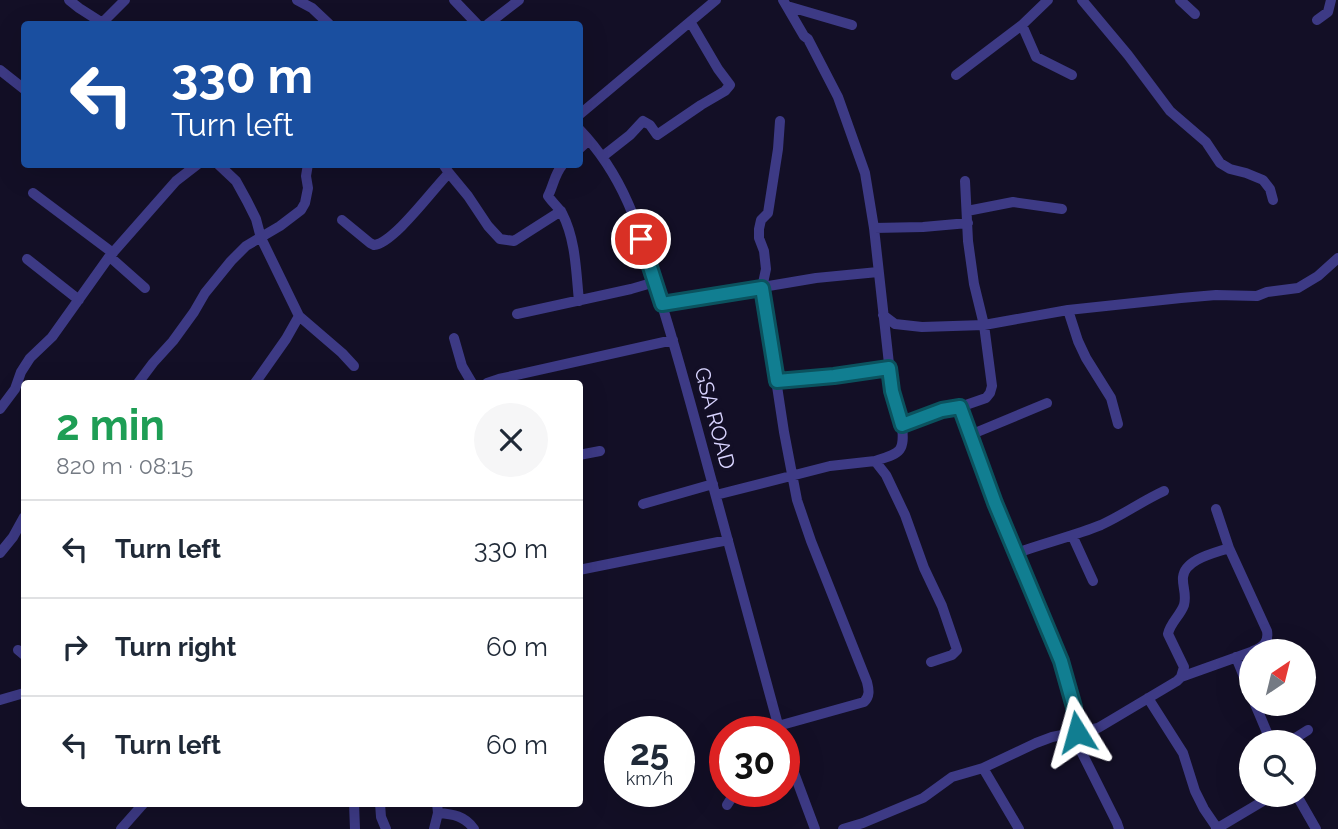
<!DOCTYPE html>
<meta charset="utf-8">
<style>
:root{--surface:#fff;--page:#f6f6f7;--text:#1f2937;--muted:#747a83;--line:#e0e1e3}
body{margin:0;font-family:Raleway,sans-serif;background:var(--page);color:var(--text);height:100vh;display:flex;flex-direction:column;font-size:26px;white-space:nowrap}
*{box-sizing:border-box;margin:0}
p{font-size:23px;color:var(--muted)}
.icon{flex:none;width:38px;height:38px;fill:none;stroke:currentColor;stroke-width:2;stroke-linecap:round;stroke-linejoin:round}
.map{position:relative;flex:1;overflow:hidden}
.side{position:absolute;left:21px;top:380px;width:562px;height:427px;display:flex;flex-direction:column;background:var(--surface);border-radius:7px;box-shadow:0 7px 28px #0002}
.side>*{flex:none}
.top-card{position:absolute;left:21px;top:21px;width:562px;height:147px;border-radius:7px;box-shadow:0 7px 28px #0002;background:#1a4fa0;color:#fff;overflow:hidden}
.needle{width:46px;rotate:35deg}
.tools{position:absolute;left:1239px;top:639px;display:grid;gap:14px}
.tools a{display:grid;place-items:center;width:77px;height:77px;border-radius:50%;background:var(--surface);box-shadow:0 7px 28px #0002;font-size:35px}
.speed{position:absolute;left:604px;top:716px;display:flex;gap:14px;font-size:35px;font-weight:700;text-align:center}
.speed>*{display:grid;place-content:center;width:91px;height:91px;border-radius:50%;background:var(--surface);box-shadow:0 7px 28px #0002;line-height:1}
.speed small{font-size:18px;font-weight:400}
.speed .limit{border:10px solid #d22;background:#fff;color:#111}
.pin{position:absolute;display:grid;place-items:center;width:60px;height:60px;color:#fff;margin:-30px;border:4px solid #fff;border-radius:50%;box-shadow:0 2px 7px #0007}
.me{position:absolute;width:77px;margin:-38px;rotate:352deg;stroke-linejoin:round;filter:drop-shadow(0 0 5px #0008)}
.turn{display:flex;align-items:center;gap:24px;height:147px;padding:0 35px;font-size:32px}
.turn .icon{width:91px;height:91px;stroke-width:2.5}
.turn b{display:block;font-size:49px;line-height:60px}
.round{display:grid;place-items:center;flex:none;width:74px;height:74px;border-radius:37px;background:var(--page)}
.head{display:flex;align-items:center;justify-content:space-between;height:119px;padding:0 35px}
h1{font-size:42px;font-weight:700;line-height:52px;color:#1e9e55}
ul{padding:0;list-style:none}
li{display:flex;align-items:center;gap:21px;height:98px;padding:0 35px;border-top:2px solid var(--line)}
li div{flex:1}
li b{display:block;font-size:26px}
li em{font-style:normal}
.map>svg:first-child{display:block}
</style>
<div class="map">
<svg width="1338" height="829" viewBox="0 0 1338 829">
<rect width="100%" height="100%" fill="#130f26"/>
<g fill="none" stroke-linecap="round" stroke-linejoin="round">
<path stroke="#3d3a85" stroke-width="10" d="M 69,0 L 79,8 L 104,24
M 297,0 L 312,8 L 329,24
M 454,0 L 477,24
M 783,0 L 804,36 L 808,39 L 838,97 L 865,173 L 874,228 L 892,391 L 902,425 L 942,410 L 960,407 L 986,398 L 990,393 L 992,386 L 984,325 L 974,284 L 968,241 L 965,181
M 1048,0 L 1022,25 L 1036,57 L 1072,75
M 1082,0 L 1128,55 L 1170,111 L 1206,142 L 1220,163 L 1230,169 L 1246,173 L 1263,180 L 1270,189 L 1273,200
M 1180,0 L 1195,14
M 787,6 L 852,25
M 1317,20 L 1328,12 L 1331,0
M 102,23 L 125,0
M 488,24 L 519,0
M 0,70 L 24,89
M 956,75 L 1022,25
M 579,115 L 716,0
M 579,129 C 629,181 642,239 662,305 C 677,353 690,401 703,449 C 728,543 754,637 780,732
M 579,149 L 589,140
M 602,157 L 630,135 L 643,121 L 650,125 L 657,135 L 701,105 L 725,91 L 730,85 L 718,69 L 691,23
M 218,164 L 236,181 L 247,201 L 256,219 L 261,238 L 299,316 L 342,353 L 354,366
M 563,164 C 554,175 554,184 548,196 C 552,202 558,207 562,213 C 576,240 576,272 579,301
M 449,173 L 468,196 L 488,226 L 500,239 L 514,241 L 561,211
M 33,193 L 113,253
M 967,211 L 1013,202 L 1062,209
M 342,220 L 370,243 L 374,245 C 394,243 433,189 449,173 L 443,164
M 874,228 L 923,227 L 968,223
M 110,257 L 145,288
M 27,259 L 79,300
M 661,304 L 816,278 L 878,272
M 1068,310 L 1078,341 L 1086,358 L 1111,398 L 1118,424
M 517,314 L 631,289 L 655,282
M 883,315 L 895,324 L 922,327 L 984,325 L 1068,310 L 1181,298 L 1216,295 L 1257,296 L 1267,292 L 1298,288 L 1318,276 L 1338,258
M 454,338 L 462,366 L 472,383
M 777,381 L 834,376 L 889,368
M 138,383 L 153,363 L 173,341 L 194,312 L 205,293 L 231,261 L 246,246 L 280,226 L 301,210 L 305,203 L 308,188 L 306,176 L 308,164
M 255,383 L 286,339 L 299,316
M 487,383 L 499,379 L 673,340
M 960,407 L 994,503 L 1061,661 L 1075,707 L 1079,747 L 1117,823 L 1119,829
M 0,409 L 15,389 L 21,372 L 30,358 L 52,337 L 109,257 L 176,181 L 198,164
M 970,435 L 1047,403
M 579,455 L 600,451
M 875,461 C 900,453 905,453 902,425
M 716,495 L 830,466 L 875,461 L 886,475 L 905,515 L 924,568 L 942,606 L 957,650 L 952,655 L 931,662
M 643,504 L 713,484
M 1216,509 L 1229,548 L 1267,631 C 1269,642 1263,647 1253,651
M 1072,535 L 1093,581
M 0,553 L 13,537 L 24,517
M 1017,553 C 1044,543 1074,536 1101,525 C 1123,515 1142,501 1164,491
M 579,570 L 728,540
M 18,650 L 24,655
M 1236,657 L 1251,694
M 1181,677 L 1251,652
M 1148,698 L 1183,753 L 1195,791 L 1204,809 L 1217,828
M 0,700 L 24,693
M 1255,704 L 1271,742
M 778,726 L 864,702 C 870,696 869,690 867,682 L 811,541 L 797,500 L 784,432 L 762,288 L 766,269 L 764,251 L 759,238 L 759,229 L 761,220 L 768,213 L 778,149 L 780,121
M 1289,742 L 1308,730
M 784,746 L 815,829
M 1296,794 L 1316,829
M 354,803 L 355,829
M 380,803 L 381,817 L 386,829
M 437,803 L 438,813 C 453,814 465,816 474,829
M 727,805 L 736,791
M 121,829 L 144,803
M 434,829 L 438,813
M 843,829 L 863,823 L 923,798 L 952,777 L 983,768
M 1019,829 L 983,768 L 1036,743 L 1052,737 L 1098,728 L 1177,681 L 1181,677 L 1184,667 L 1168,634 C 1170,623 1180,616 1184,605 C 1187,594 1182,586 1183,577 C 1185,559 1215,553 1229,548
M 1216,829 L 1275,794"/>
</g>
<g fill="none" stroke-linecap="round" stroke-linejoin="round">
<defs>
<path id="route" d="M 641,239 L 662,304 L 762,288 L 777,381 L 834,376 L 889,368 L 892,391 L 902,425 L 942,410 L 960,407 L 995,503 L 1061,661 L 1074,707 L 1077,732"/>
</defs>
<use href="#route" stroke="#0b525e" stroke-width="18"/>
<use href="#route" stroke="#117e91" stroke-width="12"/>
</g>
<g text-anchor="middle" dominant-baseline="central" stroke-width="7" stroke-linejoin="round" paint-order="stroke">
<g font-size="21" fill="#d9d4ff" stroke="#130f26">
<text transform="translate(715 418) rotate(75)">GSA ROAD</text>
</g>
</g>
</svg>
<div class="tools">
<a><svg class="needle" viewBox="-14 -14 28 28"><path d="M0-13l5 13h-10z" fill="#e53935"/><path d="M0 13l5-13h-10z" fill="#747a83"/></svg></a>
<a><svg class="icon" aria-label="search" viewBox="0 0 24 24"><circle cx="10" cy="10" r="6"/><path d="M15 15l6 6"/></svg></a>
</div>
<div class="speed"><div>25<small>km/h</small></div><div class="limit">30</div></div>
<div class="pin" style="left:641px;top:239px;background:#d93025"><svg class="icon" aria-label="arrive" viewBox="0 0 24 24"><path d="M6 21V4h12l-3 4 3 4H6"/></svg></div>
<svg class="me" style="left:1077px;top:732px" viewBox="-20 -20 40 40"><path d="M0-17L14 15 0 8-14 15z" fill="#117e91" stroke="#fff" stroke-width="4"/></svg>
<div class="top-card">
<div class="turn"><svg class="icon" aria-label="left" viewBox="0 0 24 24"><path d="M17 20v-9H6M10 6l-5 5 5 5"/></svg><div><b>330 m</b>Turn left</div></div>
</div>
<section class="side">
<div class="head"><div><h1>2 min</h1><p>820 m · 08:15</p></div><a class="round"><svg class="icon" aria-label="close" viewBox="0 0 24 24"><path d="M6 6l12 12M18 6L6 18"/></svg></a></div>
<ul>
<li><svg class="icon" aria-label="left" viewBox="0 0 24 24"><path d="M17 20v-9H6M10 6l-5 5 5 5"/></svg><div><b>Turn left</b></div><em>330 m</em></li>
<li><svg class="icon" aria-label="right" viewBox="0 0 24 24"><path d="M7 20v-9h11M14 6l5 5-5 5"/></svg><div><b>Turn right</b></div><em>60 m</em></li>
<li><svg class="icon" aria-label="left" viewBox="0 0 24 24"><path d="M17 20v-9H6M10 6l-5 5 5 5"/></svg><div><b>Turn left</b></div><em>60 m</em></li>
</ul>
</section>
</div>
